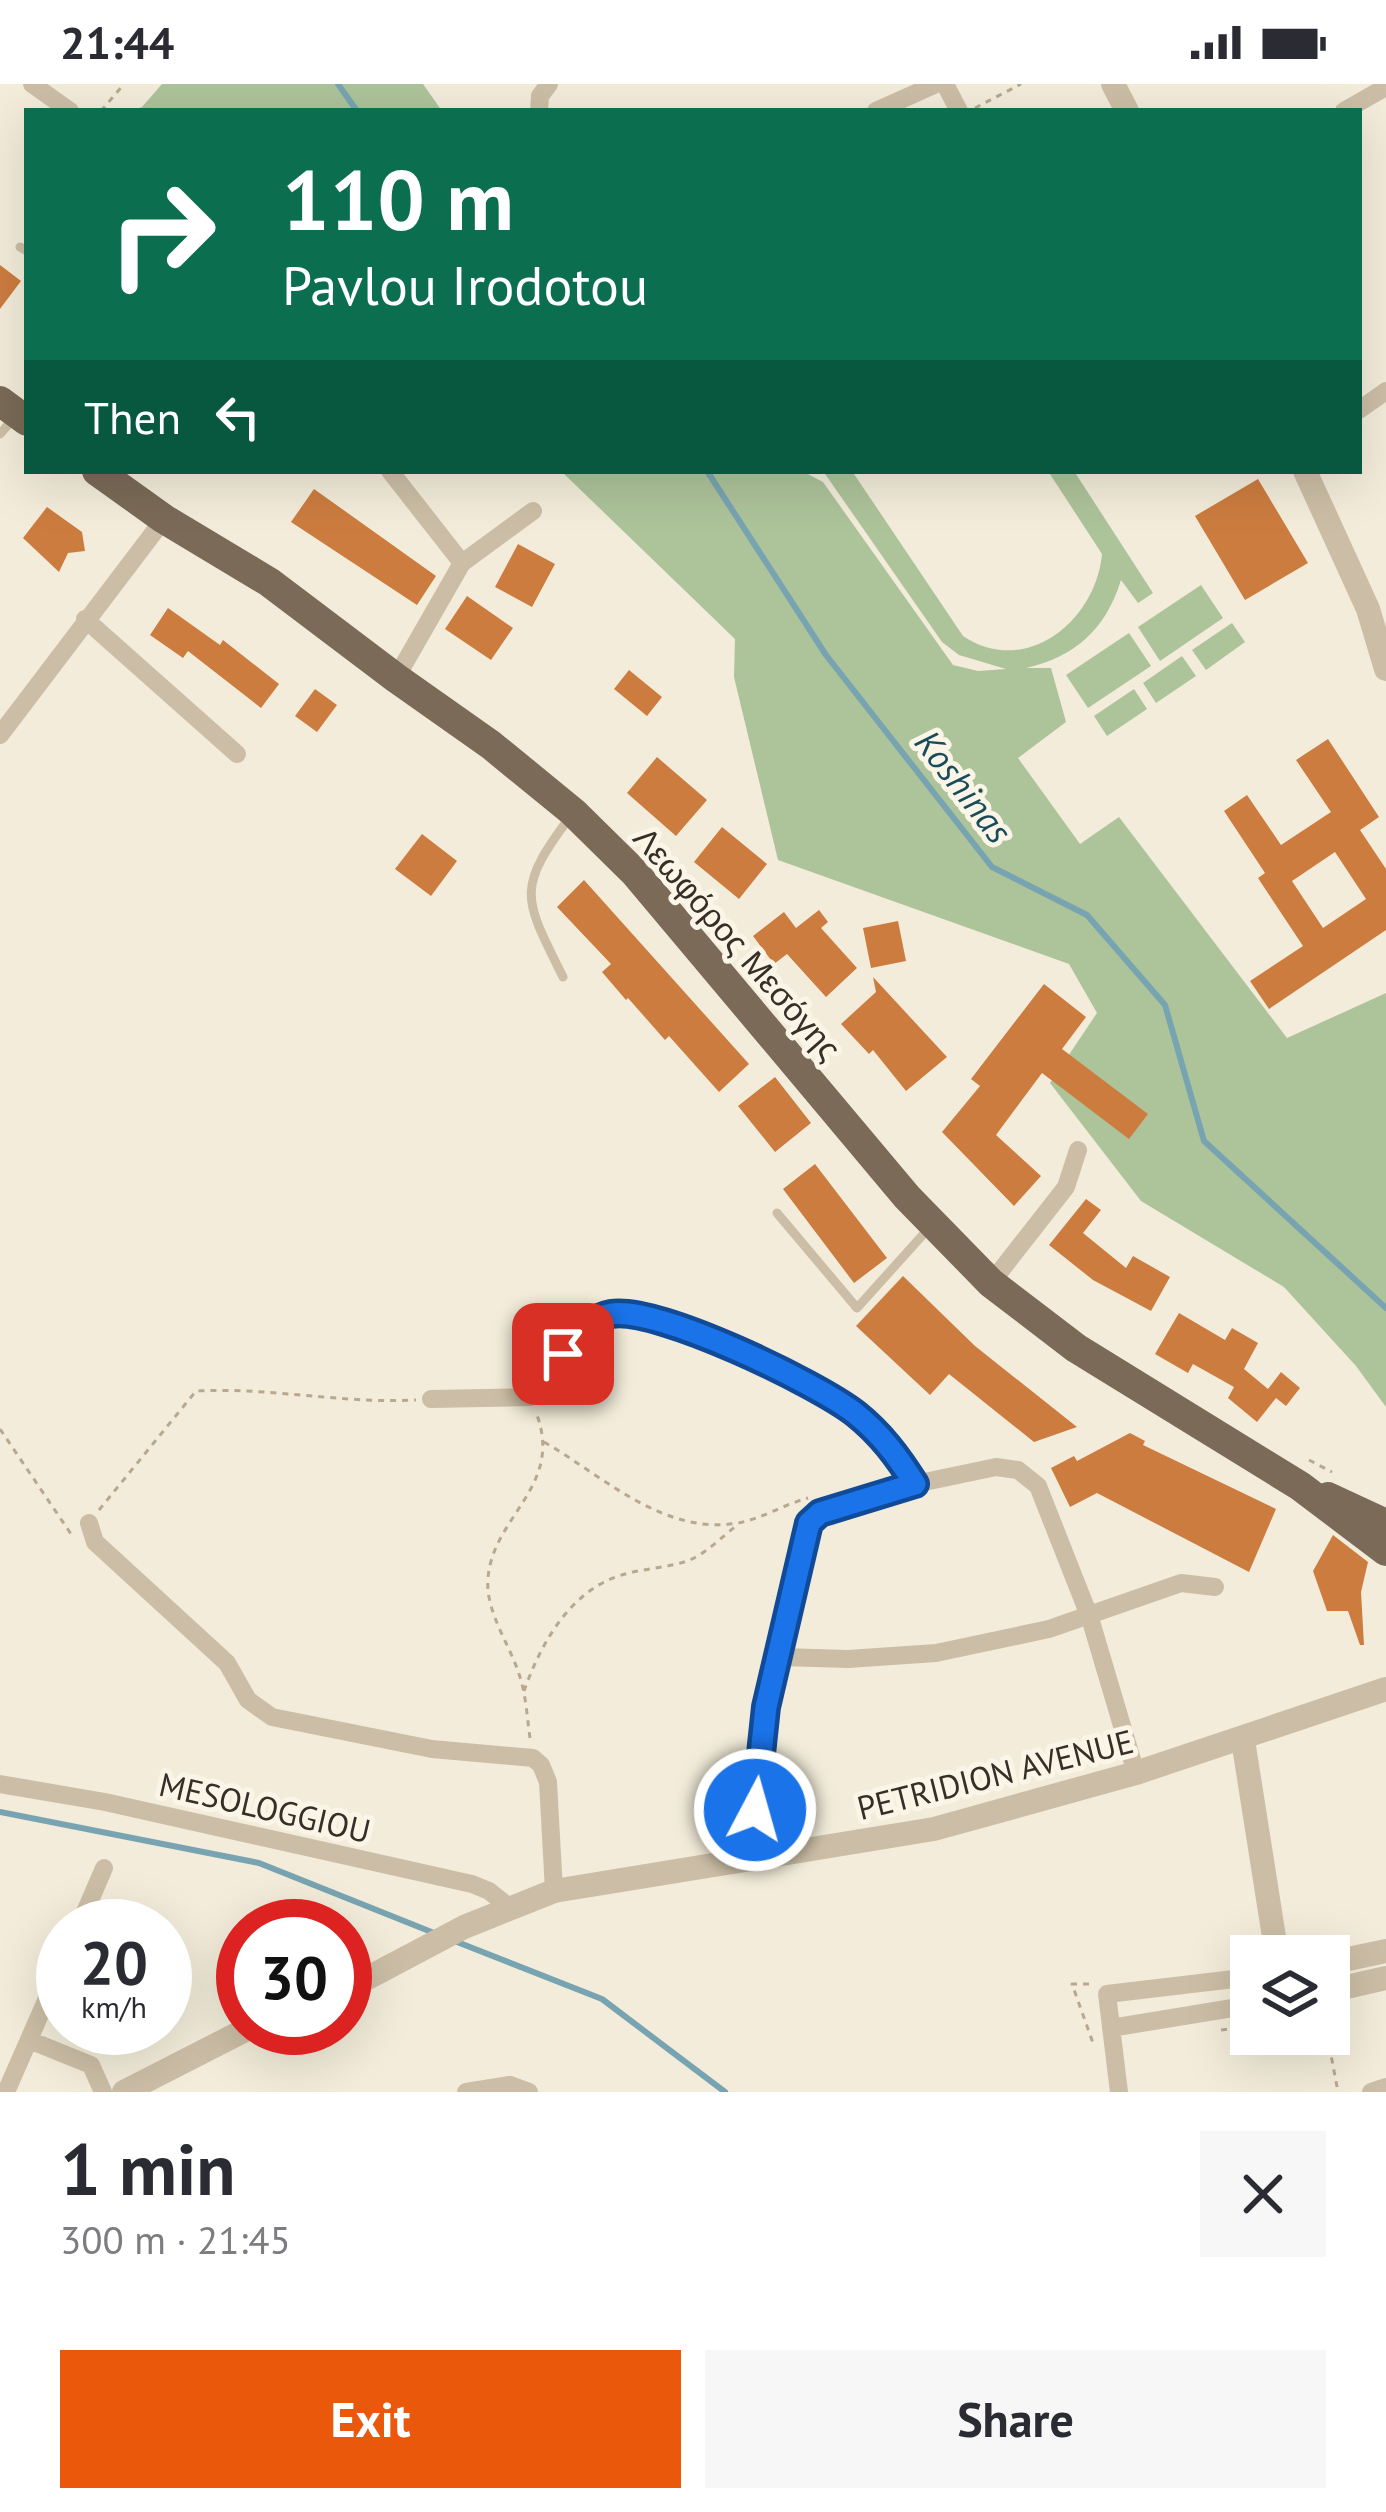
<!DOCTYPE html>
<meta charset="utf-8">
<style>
:root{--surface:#fff;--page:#f7f7f7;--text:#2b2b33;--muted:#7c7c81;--accent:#ea580c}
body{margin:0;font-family:"PT Sans",sans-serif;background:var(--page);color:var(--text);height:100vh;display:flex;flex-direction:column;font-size:45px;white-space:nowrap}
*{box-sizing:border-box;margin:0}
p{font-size:39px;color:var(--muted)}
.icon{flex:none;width:66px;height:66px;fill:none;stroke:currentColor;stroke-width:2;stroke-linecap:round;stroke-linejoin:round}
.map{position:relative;height:2008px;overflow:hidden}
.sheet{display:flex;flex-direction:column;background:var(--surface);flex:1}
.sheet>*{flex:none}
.banner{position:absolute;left:24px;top:24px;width:1338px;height:366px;border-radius:0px;box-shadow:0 12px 48px #0002;background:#0b6e4f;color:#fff;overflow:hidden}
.controls{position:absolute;left:1230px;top:1851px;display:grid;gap:24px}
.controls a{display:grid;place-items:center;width:120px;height:120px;border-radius:0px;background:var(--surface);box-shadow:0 12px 48px #0002;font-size:60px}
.speed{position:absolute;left:36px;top:1815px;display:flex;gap:24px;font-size:60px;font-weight:700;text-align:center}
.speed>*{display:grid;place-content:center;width:156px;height:156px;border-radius:50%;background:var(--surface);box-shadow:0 12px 48px #0002;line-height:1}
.speed small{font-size:30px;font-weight:400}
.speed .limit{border:18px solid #d22;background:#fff;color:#111}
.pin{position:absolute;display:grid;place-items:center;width:102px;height:102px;color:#fff;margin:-51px;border-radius:24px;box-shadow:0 6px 18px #0006}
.me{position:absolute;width:132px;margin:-66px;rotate:6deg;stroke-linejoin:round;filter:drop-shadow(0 0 9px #0008)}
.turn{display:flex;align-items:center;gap:42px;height:252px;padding:0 60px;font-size:54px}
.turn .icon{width:156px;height:156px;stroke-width:2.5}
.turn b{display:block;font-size:84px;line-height:102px}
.then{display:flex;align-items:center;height:114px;padding:0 60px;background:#0003;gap:24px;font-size:45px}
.round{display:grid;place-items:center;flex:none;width:126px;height:126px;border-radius:0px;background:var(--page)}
.head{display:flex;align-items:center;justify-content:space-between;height:204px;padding:0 60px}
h1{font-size:72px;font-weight:800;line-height:90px}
.cta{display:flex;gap:24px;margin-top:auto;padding:24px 60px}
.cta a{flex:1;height:138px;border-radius:0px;background:var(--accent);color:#fff;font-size:48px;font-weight:800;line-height:138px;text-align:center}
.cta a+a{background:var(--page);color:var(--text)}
.status{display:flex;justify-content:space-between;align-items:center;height:84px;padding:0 60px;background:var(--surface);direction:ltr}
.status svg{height:33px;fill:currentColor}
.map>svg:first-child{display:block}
</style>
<div class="status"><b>21:44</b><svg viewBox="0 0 49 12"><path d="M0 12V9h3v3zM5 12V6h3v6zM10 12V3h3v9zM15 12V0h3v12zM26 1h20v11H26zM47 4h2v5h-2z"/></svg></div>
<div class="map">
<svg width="1386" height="2008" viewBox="0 0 1386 2008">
<rect width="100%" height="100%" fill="#f3ecda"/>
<path fill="#adc39a" d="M 162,0 L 423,0 L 442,27 L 132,27 L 142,23 Z
M 561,387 L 802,387 L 823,398 L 953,581 L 978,587 L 1006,585 L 959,571 L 942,558 L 823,387 L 852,387 L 963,552 C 1026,594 1096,537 1102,470 L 1048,387 L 1074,387 L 1153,509 L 1138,519 L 1121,496 C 1106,545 1075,573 1026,584 L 1051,584 L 1066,638 L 1018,674 L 1080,760 L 1119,733 L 1287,954 L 1386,909 L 1386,1323 L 1356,1282 L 1284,1203 L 1141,1117 L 1050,999 L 1097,929 L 1069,880 L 778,776 L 734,593 L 735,555 Z
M 1201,501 L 1223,534 L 1160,577 L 1138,543 Z
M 1232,539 L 1245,558 L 1206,586 L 1192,566 Z
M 1129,549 L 1151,582 L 1088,624 L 1066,591 Z
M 1182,572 L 1196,592 L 1156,619 L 1143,599 Z
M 1134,605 L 1147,625 L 1107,652 L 1094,632 Z"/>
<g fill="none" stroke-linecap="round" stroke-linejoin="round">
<path stroke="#78a4b2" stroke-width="6" d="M 338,0 L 357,27
M 707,387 L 826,571 L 992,783 L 1087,831 L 1165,921 L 1204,1057 L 1386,1224
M 0,1728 L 259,1779 L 434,1849
M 452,1856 L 602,1915 L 725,2008"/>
</g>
<path fill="#cc7c3f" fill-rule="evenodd" d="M 0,181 L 21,197 L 0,225 Z
M 1258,395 L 1308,479 L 1245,516 L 1195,432 Z
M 314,405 L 436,492 L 417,521 L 291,438 Z
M 47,423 L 82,448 L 85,467 L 68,469 L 59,488 L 23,454 Z
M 518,460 L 555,480 L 532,523 L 495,503 Z
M 467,512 L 513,544 L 491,576 L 445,545 Z
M 168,524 L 220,561 L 223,556 L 279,600 L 261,624 L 188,567 L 183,574 L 150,551 Z
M 629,586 L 662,613 L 647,632 L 614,605 Z
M 315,605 L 337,621 L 317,648 L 295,632 Z
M 1328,655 L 1379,733 L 1360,746 L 1386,785 L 1386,846 L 1269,925 L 1250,897 L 1303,862 L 1258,794 L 1265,789 L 1224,727 L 1247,711 L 1281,761 L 1331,728 L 1296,676 ZM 1335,768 L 1366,815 L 1323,844 L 1292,797 Z
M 657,673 L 707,716 L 676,752 L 627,709 Z
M 722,743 L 767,780 L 739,815 L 694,778 Z
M 422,750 L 457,777 L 431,812 L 395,785 Z
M 584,796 L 749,980 L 719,1008 L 669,952 L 665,956 L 628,914 L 626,916 L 602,888 L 611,880 L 557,823 Z
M 819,826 L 828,838 L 821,844 L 857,884 L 826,913 L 787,870 L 774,880 L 753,852 L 784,828 L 796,844 Z
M 898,837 L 906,877 L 871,884 L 863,844 Z
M 873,893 L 947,973 L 906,1007 L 873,966 L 869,970 L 841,940 L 876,908 Z
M 1044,900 L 1086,933 L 1062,965 L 1148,1030 L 1129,1055 L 1042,989 L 996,1051 L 1041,1092 L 1014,1122 L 942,1048 L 980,1002 L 971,995 Z
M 775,993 L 811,1039 L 775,1068 L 738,1022 Z
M 815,1080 L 887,1174 L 854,1199 L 783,1105 Z
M 1086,1115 L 1101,1126 L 1083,1149 L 1126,1184 L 1133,1172 L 1170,1193 L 1151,1227 L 1093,1196 L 1049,1161 Z
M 903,1192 L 975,1262 L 1077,1343 L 1034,1358 L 949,1290 L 930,1311 L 856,1242 Z
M 1179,1229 L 1225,1256 L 1232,1244 L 1258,1259 L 1244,1285 L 1268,1305 L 1281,1288 L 1300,1304 L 1286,1322 L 1276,1314 L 1257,1338 L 1228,1314 L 1234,1303 L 1193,1280 L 1188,1289 L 1155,1270 Z
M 1130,1349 L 1145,1357 L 1143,1361 L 1276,1425 L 1249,1488 L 1097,1409 L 1070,1423 L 1051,1384 L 1074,1372 L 1077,1377 Z
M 1333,1451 L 1368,1478 L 1361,1508 L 1364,1561 L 1360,1561 L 1348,1527 L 1327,1527 L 1313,1487 Z"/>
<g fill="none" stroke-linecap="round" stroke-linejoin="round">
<path stroke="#b8a890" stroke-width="3" stroke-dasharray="6 6" stroke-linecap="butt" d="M 975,24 L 1021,0
M 101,27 L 124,0
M 0,1345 L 71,1450 L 74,1448
M 544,1358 C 603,1392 664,1452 738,1439 C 761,1435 785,1420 808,1414
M 1309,1376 L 1332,1388
M 99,1426 L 196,1307 C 269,1303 342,1320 416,1316
M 524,1607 C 540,1562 568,1510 616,1493 C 640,1484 666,1485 690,1476 C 706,1469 722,1453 736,1442
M 530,1654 C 527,1633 526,1610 519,1590 C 509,1559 485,1527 488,1494 C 493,1432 563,1403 537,1331
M 1089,1900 L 1072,1900 L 1093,1959
M 1221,1946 L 1251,1942
M 1327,1950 L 1338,2008"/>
<path stroke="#ccbea6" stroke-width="9" d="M 20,163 L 27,167
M 0,350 L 14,334
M 563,893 C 524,814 515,806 570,733
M 777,1129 L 857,1224 L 929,1144"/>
<path stroke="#ccbea6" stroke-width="18" d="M 32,0 L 70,27
M 945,0 L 959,27
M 539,27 L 540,12 L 549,0
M 876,27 L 936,0
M 1344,27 L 1386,3
M 1359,326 L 1386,307
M 390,387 L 462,479
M 85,535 L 237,670
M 396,594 L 462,479 L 533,427
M 0,651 L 164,435
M 991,1199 L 1066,1103 L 1078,1066
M 431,1315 L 530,1313 C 555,1288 573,1236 612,1229 C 658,1222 818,1300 856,1330 C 881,1350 898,1374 915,1400
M 89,1439 L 95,1458 L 227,1579 L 248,1616 L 272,1633 L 432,1665 L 533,1674 L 541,1681 L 548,1698 L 554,1807
M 781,1573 L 848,1575 L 936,1569 L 1049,1545 L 1181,1499 L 1215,1503
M 0,1700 L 105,1718 L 472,1800 L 489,1807 L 509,1823
M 763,1775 L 755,1726 L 766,1623 L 809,1439 L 820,1429 L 915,1400 L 996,1383 L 1018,1386 L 1038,1402 L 1090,1534 L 1136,1689
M 79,1842 L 104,1784
M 1111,1944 L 1251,1921
M 29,1956 L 91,1981 L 103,2008
M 6,2008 L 63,1878
M 466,2008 L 510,2001 L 529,2008
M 1119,2008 L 1107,1910 L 1251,1893
M 1371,2008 L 1386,2003"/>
<path stroke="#ccbea6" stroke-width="24" d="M 1113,0 L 1127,27
M 1305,387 L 1368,525 L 1386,585
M 1243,1656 L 1277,1872
M 1329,1879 L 1386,1867
M 345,1906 L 464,1843 L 554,1807 L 934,1745 L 1136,1689 L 1386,1605
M 1329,1907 L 1386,1894
M 124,2008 L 249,1944"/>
<path stroke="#7a6a57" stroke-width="30" d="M 0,317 L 27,337
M 97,387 L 164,435 L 269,498 L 396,594 L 491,661 L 573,728 L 635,789 L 907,1113 L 991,1199 L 1076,1264 L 1300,1402 L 1386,1467
M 1328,1413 L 1386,1440"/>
</g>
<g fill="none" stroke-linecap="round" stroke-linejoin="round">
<defs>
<path id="route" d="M 563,1270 C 577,1253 588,1234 611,1230 C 658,1222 818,1300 856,1330 C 881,1350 898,1373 915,1400 L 820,1429 L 809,1439 L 766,1623 L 755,1726"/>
</defs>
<use href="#route" stroke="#114b97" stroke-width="30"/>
<use href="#route" stroke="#1a73e8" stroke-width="21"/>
</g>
<g text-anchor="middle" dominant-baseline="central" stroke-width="10" stroke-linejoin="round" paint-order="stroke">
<g font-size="33" fill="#372f27" stroke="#faf5e7">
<text transform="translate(738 859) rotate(49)">Λεωφόρος Μεσόγης</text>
<text transform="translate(995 1690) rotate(-14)">PETRIDION AVENUE</text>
<text transform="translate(265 1723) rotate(13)">MESOLOGGIOU</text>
</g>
<g font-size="36" font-style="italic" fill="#1a4b5b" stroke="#faf5e7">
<text transform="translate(964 702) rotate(52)">Koshinas</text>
</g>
</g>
</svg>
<div class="controls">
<a><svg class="icon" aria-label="layers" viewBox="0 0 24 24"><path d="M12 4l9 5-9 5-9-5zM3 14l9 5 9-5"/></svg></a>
</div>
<div class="speed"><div>20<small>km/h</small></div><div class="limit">30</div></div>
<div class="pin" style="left:563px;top:1270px;background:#d93025"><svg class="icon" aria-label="arrive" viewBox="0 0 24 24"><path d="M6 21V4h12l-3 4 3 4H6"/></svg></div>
<svg class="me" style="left:755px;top:1726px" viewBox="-20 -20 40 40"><circle r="17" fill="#1a73e8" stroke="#fff" stroke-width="3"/><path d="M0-11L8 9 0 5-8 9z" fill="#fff"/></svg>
<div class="banner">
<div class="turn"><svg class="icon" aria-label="right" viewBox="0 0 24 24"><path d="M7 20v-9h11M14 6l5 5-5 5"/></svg><div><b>110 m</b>Pavlou Irodotou</div></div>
<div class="then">Then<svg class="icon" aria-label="left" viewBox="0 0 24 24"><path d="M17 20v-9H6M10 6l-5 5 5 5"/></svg></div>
</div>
</div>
<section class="sheet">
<div class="head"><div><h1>1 min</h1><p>300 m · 21:45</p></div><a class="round"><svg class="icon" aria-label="close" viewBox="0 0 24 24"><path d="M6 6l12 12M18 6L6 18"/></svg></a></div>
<div class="cta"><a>Exit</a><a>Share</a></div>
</section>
